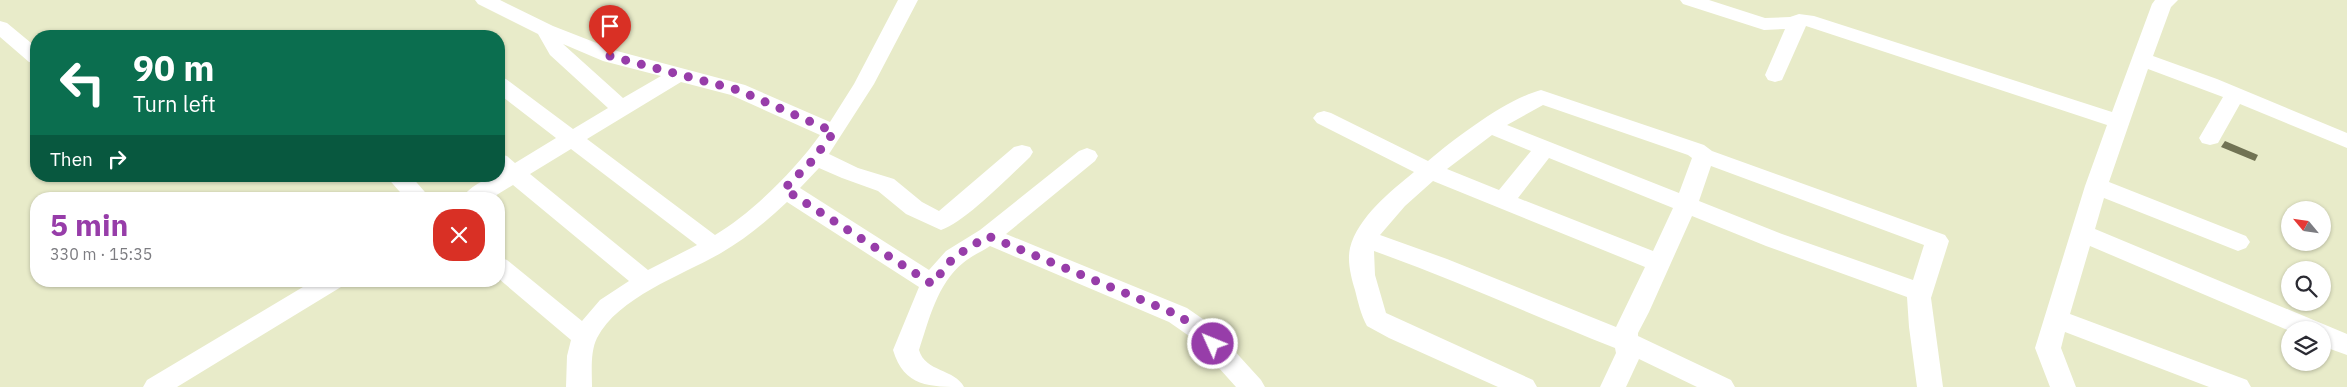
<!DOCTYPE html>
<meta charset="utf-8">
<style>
:root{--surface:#fff;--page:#f7f7f7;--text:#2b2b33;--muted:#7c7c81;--accent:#973da9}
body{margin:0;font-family:"IBM Plex Sans",sans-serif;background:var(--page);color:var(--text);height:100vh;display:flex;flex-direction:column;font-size:19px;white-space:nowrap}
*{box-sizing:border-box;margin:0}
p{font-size:16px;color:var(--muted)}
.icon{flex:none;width:28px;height:28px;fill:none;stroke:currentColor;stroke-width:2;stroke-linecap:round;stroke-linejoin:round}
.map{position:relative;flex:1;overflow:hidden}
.panel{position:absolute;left:30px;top:192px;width:475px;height:95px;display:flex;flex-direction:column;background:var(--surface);border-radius:20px;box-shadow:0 1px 4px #0004}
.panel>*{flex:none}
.banner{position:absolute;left:30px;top:30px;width:475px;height:152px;border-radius:20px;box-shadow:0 1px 4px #0004;background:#0b6e4f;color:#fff;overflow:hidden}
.needle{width:32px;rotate:299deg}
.fabs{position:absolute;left:2281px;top:201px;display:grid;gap:10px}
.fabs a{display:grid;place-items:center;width:50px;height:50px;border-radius:50%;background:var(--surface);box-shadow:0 1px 4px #0004;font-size:25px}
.pin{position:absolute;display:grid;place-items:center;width:42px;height:42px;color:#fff;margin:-51px -21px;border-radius:50% 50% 50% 0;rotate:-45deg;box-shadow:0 0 5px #0007}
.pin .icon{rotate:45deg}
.me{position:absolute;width:55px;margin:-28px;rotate:314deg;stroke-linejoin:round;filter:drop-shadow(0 0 4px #0008)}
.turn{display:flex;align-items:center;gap:18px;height:105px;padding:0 20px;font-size:22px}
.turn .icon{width:65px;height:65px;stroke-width:2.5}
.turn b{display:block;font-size:35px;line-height:42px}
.then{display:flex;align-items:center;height:48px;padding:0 20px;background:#0003;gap:10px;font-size:19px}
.round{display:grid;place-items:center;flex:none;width:52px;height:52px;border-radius:20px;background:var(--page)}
.overview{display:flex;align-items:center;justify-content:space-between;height:85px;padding:0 20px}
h1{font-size:30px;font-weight:700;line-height:38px;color:var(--accent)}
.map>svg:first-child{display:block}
</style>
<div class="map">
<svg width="2347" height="387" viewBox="0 0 2347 387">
<rect width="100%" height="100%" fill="#e8ebc9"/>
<path fill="#717354" d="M 2225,141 L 2258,155 L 2255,161 L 2221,147 Z"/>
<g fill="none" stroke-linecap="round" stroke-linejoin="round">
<path fill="#fff" fill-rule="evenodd" d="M 475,0 L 500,0 L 553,26 L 617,51 L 745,85 L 830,122 L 854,84 L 898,0 L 918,0 L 874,84 L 829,154 L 858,168 L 894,179 L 922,202 L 939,211 L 1014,147 L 1022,145 L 1030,147 L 1033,152 L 1030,157 C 1010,176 964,223 941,230 L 906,214 L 878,191 L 842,178 L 819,168 L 800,188 L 929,270 L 946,251 L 980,230 L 1079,151 L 1087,148 L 1095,151 L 1098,156 L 1095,161 L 1006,234 L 1187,308 L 1210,324 L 1261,380 L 1265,387 L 1236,387 L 1192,338 L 1169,322 L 990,246 C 981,252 971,256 963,263 C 937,284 929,320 919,350 C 925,372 955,369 964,387 C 930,387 904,387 893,350 L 919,287 L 787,202 C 767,221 745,239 721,253 C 683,275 618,297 597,338 C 590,352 592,372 592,387 L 566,387 L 567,356 L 571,340 L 499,279 L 499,257 L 507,260 L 582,321 L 600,300 L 629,281 L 513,185 L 490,199 L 461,199 C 467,189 487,176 499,176 L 499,154 L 507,156 L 515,163 L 556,138 L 499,94 L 499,77 L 506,79 L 573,129 L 608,108 L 550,55 L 538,34 L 478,4 ZM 563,44 L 603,61 L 661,76 L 623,98 ZM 681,82 L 731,95 L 820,135 C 795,170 752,213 715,235 L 587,139 ZM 571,149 L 697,245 L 648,270 L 530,174 Z
M 1680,0 L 1709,0 L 1765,18 L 1790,17 L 1799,14 L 1814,16 L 2112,112 L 2152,4 L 2155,0 L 2178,0 L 2171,7 L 2153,56 L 2217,79 L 2347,133 L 2347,148 L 2240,104 L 2218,143 L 2210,145 L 2202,143 L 2199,138 L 2223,97 L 2148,69 L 2109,182 L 2246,236 L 2250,242 L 2246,248 L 2238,251 L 2104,198 L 2095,229 L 2347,334 L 2347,355 L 2322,346 L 2322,330 L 2290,331 L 2090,246 L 2070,314 L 2247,380 L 2251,387 L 2209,387 L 2065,332 L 2061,348 L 2076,387 L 2050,387 L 2035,348 L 2085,186 L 2107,125 L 1806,26 L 1782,80 L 1775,82 L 1768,80 L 1765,75 L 1785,29 L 1764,30 L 1683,4 Z
M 0,21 L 7,23 L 36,47 L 36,63 L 29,62 L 0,37 Z
M 1541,90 L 1704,145 L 1712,151 L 1945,235 L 1949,241 L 1931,298 L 1943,387 L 1917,387 L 1909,327 L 1907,297 L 1766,246 L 1692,216 L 1649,312 L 1638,333 L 1638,336 L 1731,380 L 1735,387 L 1697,387 L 1639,359 L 1626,387 L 1600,387 L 1616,353 L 1615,348 C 1534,316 1455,280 1374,251 L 1375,275 L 1386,313 L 1533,380 L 1537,387 L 1498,387 L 1389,338 L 1367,326 C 1361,315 1358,302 1355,290 C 1351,277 1347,261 1350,248 C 1358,217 1391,191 1414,172 L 1317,123 L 1313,118 L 1317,113 L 1324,111 L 1331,113 L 1428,161 C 1457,137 1505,100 1541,90 ZM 1543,105 L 1688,155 L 1692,158 L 1679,193 L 1507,125 ZM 1492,135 L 1531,151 L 1499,190 L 1447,169 ZM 1549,158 L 1673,208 L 1653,251 L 1518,198 ZM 1711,166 L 1924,245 L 1913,280 L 1782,234 L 1699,201 ZM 1433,181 L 1645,267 L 1616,327 L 1447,259 L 1380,235 L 1405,206 Z
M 386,176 L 411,176 L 431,199 L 406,199 Z
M 313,281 L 345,281 L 341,287 L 177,387 L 143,387 L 147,380 Z"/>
</g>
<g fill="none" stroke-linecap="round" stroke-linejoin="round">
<path stroke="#973da9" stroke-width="9" stroke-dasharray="0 16.2" d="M 610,56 L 738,90 L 834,132 L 811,162 L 784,189 L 932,284 L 954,257 L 988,236 L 1178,315 L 1201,331 L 1213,344"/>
</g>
</svg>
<div class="fabs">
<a><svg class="needle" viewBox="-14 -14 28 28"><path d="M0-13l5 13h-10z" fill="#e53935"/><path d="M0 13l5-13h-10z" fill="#7c7c81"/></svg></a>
<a><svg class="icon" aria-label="search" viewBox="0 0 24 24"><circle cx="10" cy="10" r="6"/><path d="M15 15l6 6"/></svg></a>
<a><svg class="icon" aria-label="layers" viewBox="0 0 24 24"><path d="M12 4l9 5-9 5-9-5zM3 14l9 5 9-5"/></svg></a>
</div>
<div class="pin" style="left:610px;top:56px;background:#d93025"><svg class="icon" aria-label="arrive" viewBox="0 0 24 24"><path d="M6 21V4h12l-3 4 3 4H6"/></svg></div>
<svg class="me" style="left:1213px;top:344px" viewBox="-20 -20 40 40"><circle r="17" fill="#973da9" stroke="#fff" stroke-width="3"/><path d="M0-11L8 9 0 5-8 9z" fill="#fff"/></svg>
<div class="banner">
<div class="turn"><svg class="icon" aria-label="left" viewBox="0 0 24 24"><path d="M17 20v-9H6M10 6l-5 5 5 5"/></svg><div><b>90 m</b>Turn left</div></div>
<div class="then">Then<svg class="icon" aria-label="right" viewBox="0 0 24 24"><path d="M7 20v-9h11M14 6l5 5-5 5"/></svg></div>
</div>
<section class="panel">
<div class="overview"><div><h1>5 min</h1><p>330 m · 15:35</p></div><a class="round" style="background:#d93025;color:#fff"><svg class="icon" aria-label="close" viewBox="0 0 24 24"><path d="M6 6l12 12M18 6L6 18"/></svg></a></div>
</section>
</div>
